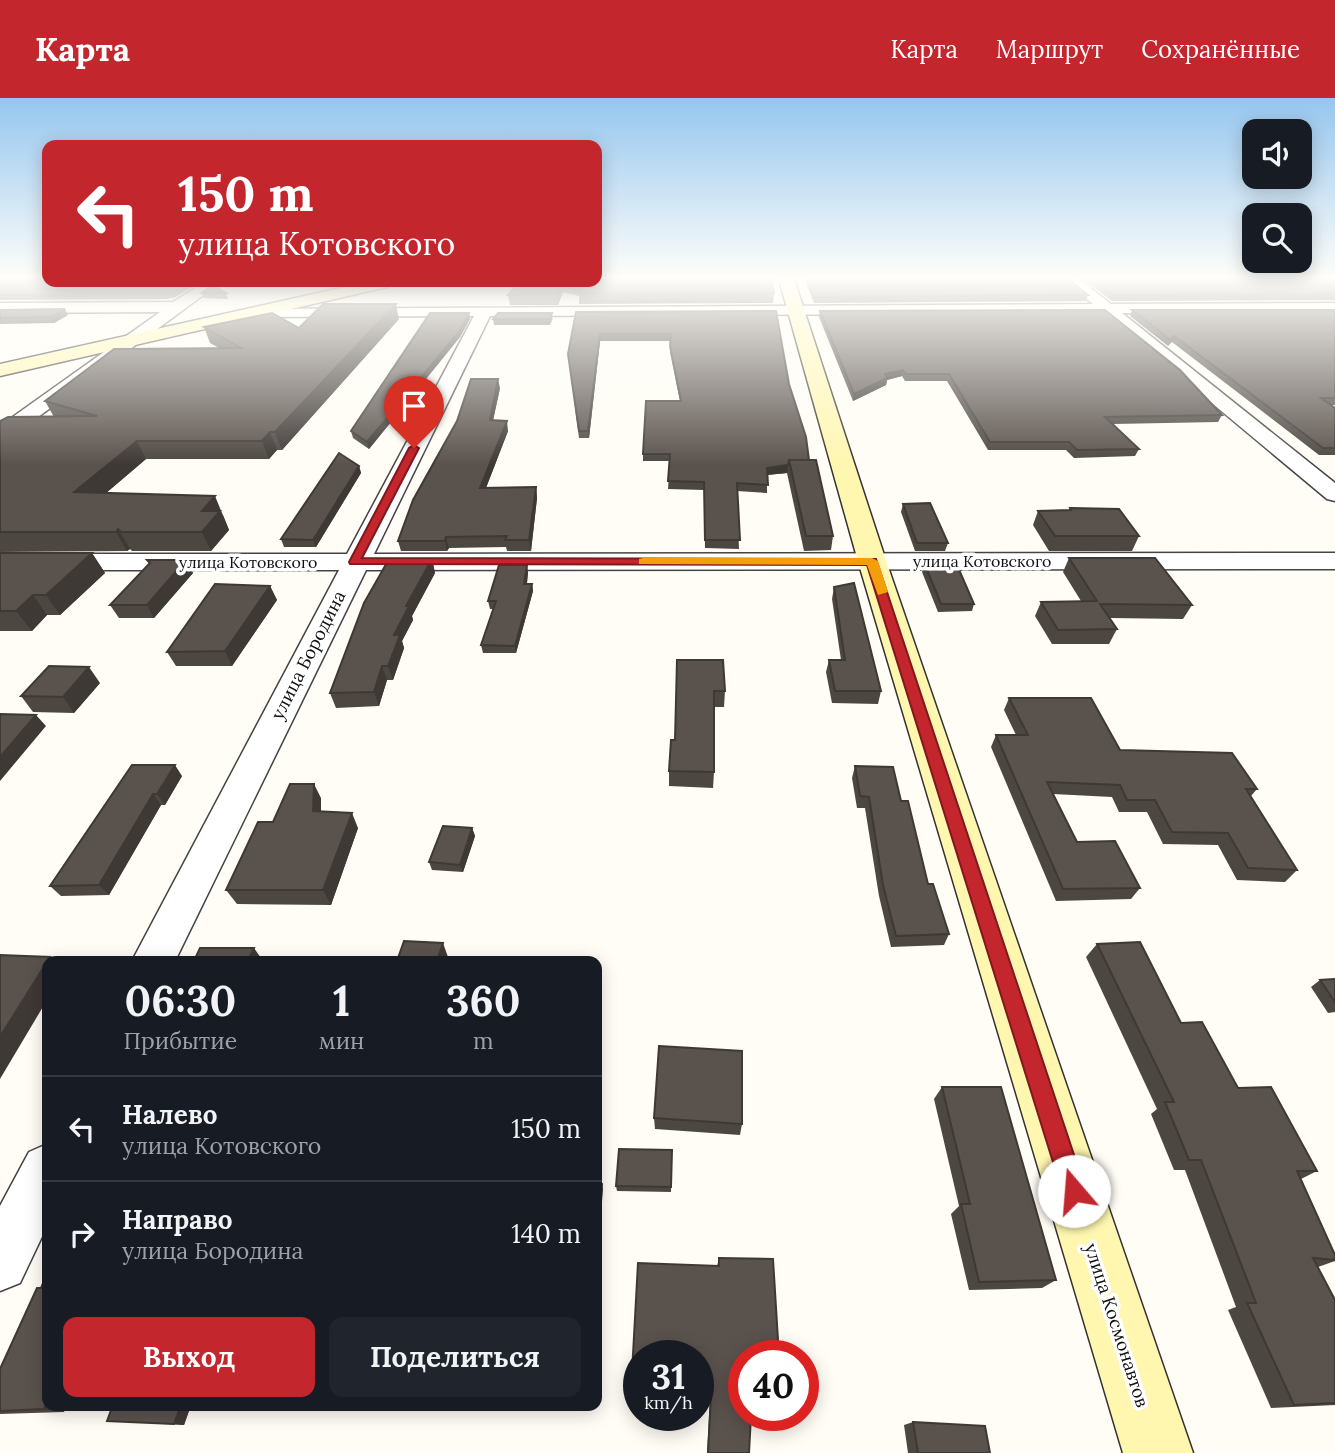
<!DOCTYPE html>
<html lang="ru">
<meta charset="utf-8">
<style>
:root{--surface:#171b24;--page:#20242c;--text:#f1f3f6;--muted:#9ea1a6;--line:#363941;--accent:#c4262e}
body{margin:0;font-family:Lora,serif;background:var(--page);color:var(--text);height:100vh;display:flex;flex-direction:column;font-size:26px;white-space:nowrap}
*{box-sizing:border-box;margin:0}
p{font-size:23px;color:var(--muted)}
.icon{flex:none;width:38px;height:38px;fill:none;stroke:currentColor;stroke-width:2;stroke-linecap:round;stroke-linejoin:round}
.map{position:relative;flex:1;overflow:hidden}
.side{position:absolute;left:42px;top:858px;width:560px;height:455px;display:flex;flex-direction:column;background:var(--surface);border-radius:14px;box-shadow:0 4px 18px #0003}
.side>*{flex:none}
.guide{position:absolute;left:42px;top:42px;width:560px;height:147px;border-radius:14px;box-shadow:0 4px 18px #0003;background:#c4262e;color:#fff;overflow:hidden}
.tools{position:absolute;left:1242px;top:21px;display:grid;gap:14px}
.tools a{display:grid;place-items:center;width:70px;height:70px;border-radius:14px;background:var(--surface);box-shadow:0 4px 18px #0003;font-size:35px}
.speed{position:absolute;left:623px;top:1242px;display:flex;gap:14px;font-size:35px;font-weight:700;text-align:center}
.speed>*{display:grid;place-content:center;width:91px;height:91px;border-radius:50%;background:var(--surface);box-shadow:0 4px 18px #0003;line-height:1}
.speed small{font-size:18px;font-weight:400}
.speed .limit{border:10px solid #d22;background:#fff;color:#111}
.pin{position:absolute;display:grid;place-items:center;width:60px;height:60px;color:#fff;margin:-72px -30px;border-radius:50% 50% 50% 0;rotate:-45deg;box-shadow:0 0 7px #0007}
.pin .icon{rotate:45deg}
.me{position:absolute;width:77px;margin:-38px;rotate:342deg;stroke-linejoin:round;filter:drop-shadow(0 0 5px #0008)}
.turn{display:flex;align-items:center;gap:24px;height:147px;padding:0 21px;font-size:32px}
.turn .icon{width:91px;height:91px;stroke-width:2.5}
.turn b{display:block;font-size:49px;line-height:60px}
.eta{display:flex;justify-content:space-evenly;align-items:center;height:119px;text-align:center}
.eta b{font-size:42px;font-weight:800;line-height:49px}
.cta{display:flex;gap:14px;margin-top:auto;padding:14px 21px}
.cta a{flex:1;height:80px;border-radius:14px;background:var(--accent);color:#fff;font-size:28px;font-weight:800;line-height:80px;text-align:center}
.cta a+a{background:var(--page);color:var(--text)}
ul{padding:0;list-style:none}
li{display:flex;align-items:center;gap:21px;height:105px;padding:0 21px;border-top:2px solid var(--line)}
li div{flex:1}
li b{display:block;font-size:26px}
li em{font-style:normal}
header{display:flex;align-items:center;gap:42px;box-sizing:border-box;height:98px;padding:0 35px;background:var(--accent);color:#fff}
header strong{font-size:33px}
nav{display:flex;gap:38px;margin-inline-start:auto;font-size:24px}
.map>svg:first-child{display:block}
</style>
<header>
<strong>Карта</strong>
<nav><a>Карта</a><a>Маршрут</a><a>Сохранённые</a></nav>
</header>
<div class="map">
<svg width="1335" height="1355" viewBox="0 0 1335 1355">
<rect width="100%" height="100%" fill="#fffdf5"/>
<g fill="none" stroke-linecap="round" stroke-linejoin="round">
<defs>
<path id="street" d="M 1060,178 L 1075,178 L 1111,206 L 1335,205 L 1335,215 L 1122,215 L 1335,385 L 1335,403 L 1327,401 L 1104,215 L 490,218 L 374,456 L 1335,455 L 1335,471 L 366,472 L 175,863 L 132,863 L 339,472 L 0,472 L 0,456 L 347,456 L 474,218 L 253,219 L 245,214 L 248,211 L 1093,206 Z
M 205,184 L 221,184 L 7,342 L 0,344 L 0,328 L 160,214 L 0,215 L 0,205 L 173,204 Z
M 47,1046 L 47,1128 L 20,1185 L 0,1193 L 0,1108 L 29,1054 Z"/>
<path id="secondary" d="M 778,178 L 793,178 L 886,463 L 1193,1355 L 1123,1355 L 858,463 Z
M 367,184 L 395,184 L 387,189 L 0,278 L 0,266 Z"/>
</defs>
<use href="#street" stroke="#444" stroke-width="3"/>
<use href="#secondary" stroke="#333" stroke-width="3"/>
<use href="#street" fill="#fff" fill-rule="evenodd"/>
<use href="#secondary" fill="#fff6b0" fill-rule="evenodd"/>
</g>
<path fill="#4d4742" d="M 0,178 L 200,184 L 175,199 L 164,201 L 0,202 Z
M 803,178 L 1064,178 L 1088,197 L 1086,203 L 814,205 Z
M 1079,178 L 1335,178 L 1335,202 L 1112,203 Z
M 519,184 L 597,184 L 774,195 L 773,205 L 579,206 L 579,198 L 563,194 L 558,207 L 510,207 L 508,197 Z
M 202,195 L 226,195 L 228,201 L 204,200 Z
M 0,212 L 68,217 L 54,225 L 0,226 Z
M 1132,212 L 1335,212 L 1335,307 L 1331,307 L 1335,310 L 1335,357 L 1319,357 L 1172,244 L 1168,248 L 1130,218 Z
M 776,213 L 789,286 L 809,362 L 833,438 L 831,452 L 804,453 L 787,375 L 767,377 L 767,395 L 737,393 L 739,451 L 705,450 L 704,392 L 668,391 L 670,363 L 643,363 L 643,356 L 680,303 L 670,254 L 671,243 L 600,243 L 589,340 L 579,340 L 568,256 L 576,214 Z
M 820,213 L 1222,317 L 1218,324 L 1113,326 L 1139,351 L 1135,358 L 1074,360 L 1066,352 L 988,352 L 947,283 L 905,283 L 902,278 L 887,282 L 886,287 L 853,303 L 819,219 Z
M 553,220 L 550,227 L 494,227 L 493,221 Z
M 399,221 L 282,352 L 277,352 L 269,361 L 146,361 L 106,395 L 223,417 L 229,432 L 211,453 L 132,453 L 130,451 L 127,453 L 0,454 L 0,323 L 54,319 L 45,303 L 219,250 L 210,245 L 204,229 L 299,230 Z
M 470,221 L 460,239 L 369,351 L 353,340 L 351,333 Z
M 500,290 L 493,322 L 508,333 L 486,390 L 536,389 L 537,400 L 531,453 L 507,453 L 506,449 L 449,450 L 447,453 L 401,453 L 398,443 Z
M 359,368 L 361,375 L 316,449 L 284,449 L 281,441 Z
M 903,406 L 948,445 L 945,453 L 915,453 L 901,414 Z
M 1070,410 L 1139,438 L 1132,453 L 1049,453 L 1033,427 L 1038,413 L 1069,412 Z
M 0,455 L 92,455 L 105,475 L 60,517 L 47,517 L 32,533 L 0,533 Z
M 1069,460 L 1192,507 L 1183,521 L 1110,520 L 1117,531 L 1109,546 L 1052,546 L 1035,518 L 1041,504 L 1081,503 L 1063,474 Z
M 432,461 L 435,475 L 412,518 L 413,522 L 402,543 L 404,550 L 393,582 L 387,582 L 379,608 L 336,610 L 330,595 Z
M 147,462 L 186,462 L 193,475 L 154,520 L 119,520 L 110,507 L 149,466 Z
M 925,467 L 974,506 L 972,513 L 938,514 L 922,474 Z
M 528,474 L 527,486 L 532,486 L 533,493 L 516,555 L 483,555 L 481,547 L 493,511 L 490,511 L 488,503 Z
M 270,488 L 277,502 L 232,568 L 176,568 L 167,554 Z
M 834,489 L 881,593 L 878,606 L 832,605 L 826,574 L 829,562 L 841,562 L 832,501 Z
M 677,562 L 725,593 L 724,609 L 714,609 L 714,674 L 713,690 L 669,688 L 669,673 L 675,642 Z
M 100,585 L 74,615 L 33,614 L 21,598 Z
M 1009,600 L 1120,652 L 1257,691 L 1251,698 L 1297,772 L 1285,784 L 1237,782 L 1218,747 L 1163,746 L 1147,714 L 1119,714 L 1112,699 L 1053,696 L 1077,744 L 1140,790 L 1131,801 L 1056,803 L 991,649 L 996,637 L 1016,637 L 1004,612 Z
M 132,667 L 182,678 L 165,707 L 161,707 L 109,797 L 61,798 L 50,788 Z
M 855,668 L 901,703 L 928,786 L 949,836 L 944,847 L 891,849 L 879,798 L 865,710 L 857,710 L 852,680 Z
M 321,700 L 321,713 L 358,730 L 331,807 L 237,806 L 226,792 L 273,724 Z
M 472,730 L 475,738 L 463,774 L 432,772 L 429,764 Z
M 1097,846 L 1181,925 L 1238,990 L 1317,1073 L 1301,1081 L 1335,1157 L 1335,1163 L 1318,1169 L 1335,1202 L 1335,1307 L 1271,1310 L 1228,1212 L 1236,1209 L 1185,1072 L 1174,1072 L 1151,1016 L 1157,1011 L 1086,859 Z
M 1335,881 L 1335,914 L 1328,915 L 1311,889 L 1320,882 Z
M 942,989 L 1056,1182 L 1042,1190 L 969,1192 L 951,1116 L 959,1108 L 934,1001 Z
M 654,1020 L 742,1026 L 740,1037 L 655,1031 Z
M 672,1052 L 671,1094 L 617,1093 L 616,1088 Z
M 719,1160 L 773,1161 L 779,1258 L 744,1258 L 744,1318 L 751,1318 L 749,1355 L 707,1355 L 710,1300 L 698,1300 L 698,1258 L 639,1258 L 639,1297 L 632,1297 L 631,1293 L 638,1165 L 717,1168 Z
M 41,1190 L 64,1314 L 0,1316 L 0,1271 Z
M 113,1307 L 191,1307 L 184,1327 L 107,1323 Z
M 913,1324 L 990,1355 L 908,1355 L 904,1327 Z"/>
<path fill="#3f3936" d="M 189,184 L 200,184 L 175,199 L 164,201 L 162,196 Z
M 562,184 L 563,194 L 558,207 L 557,196 Z
M 396,206 L 399,221 L 282,352 L 275,334 Z
M 65,211 L 68,217 L 54,225 L 51,219 Z
M 469,215 L 470,221 L 460,239 L 369,351 L 367,344 Z
M 600,236 L 600,243 L 589,340 L 588,333 Z
M 903,272 L 902,278 L 887,282 L 886,287 L 853,303 L 854,296 L 885,276 Z
M 498,281 L 500,290 L 491,332 L 490,322 Z
M 507,323 L 508,333 L 482,400 L 480,390 Z
M 270,334 L 277,352 L 269,361 L 262,343 Z
M 137,343 L 146,361 L 85,413 L 74,394 Z
M 788,367 L 787,375 L 766,377 L 767,370 Z
M 359,368 L 361,375 L 316,449 L 313,442 Z
M 536,389 L 537,400 L 531,453 L 529,442 Z
M 215,398 L 229,432 L 211,453 L 202,434 L 202,413 Z
M 118,431 L 130,451 L 127,453 L 116,434 Z
M 446,439 L 449,450 L 447,453 L 445,443 Z
M 92,455 L 105,475 L 60,517 L 46,497 Z
M 432,461 L 435,475 L 412,518 L 413,522 L 402,543 L 404,550 L 393,582 L 388,568 L 394,537 L 406,508 Z
M 186,462 L 193,475 L 154,520 L 147,507 Z
M 527,467 L 528,474 L 526,493 L 524,486 Z
M 532,486 L 533,493 L 516,555 L 515,548 Z
M 270,488 L 277,502 L 232,568 L 225,553 Z
M 33,497 L 47,517 L 32,533 L 16,513 Z
M 382,568 L 387,582 L 379,608 L 374,594 Z
M 89,569 L 100,585 L 74,615 L 63,599 Z
M 36,617 L 46,628 L 0,683 L 0,659 Z
M 175,667 L 182,678 L 165,707 L 157,696 Z
M 314,686 L 321,700 L 321,727 L 313,713 Z
M 153,696 L 161,707 L 109,797 L 99,787 Z
M 352,715 L 358,730 L 331,807 L 323,792 Z
M 472,730 L 475,738 L 463,774 L 460,767 Z
M 443,845 L 448,859 L 447,863 L 437,863 Z
M 254,850 L 263,863 L 248,863 Z
M 50,859 L 54,863 L 47,863 L 47,902 L 0,981 L 0,939 Z
M 602,1086 L 603,1091 L 599,1142 L 598,1137 Z
M 47,1302 L 47,1307 L 67,1307 L 64,1314 L 44,1311 Z
M 181,1307 L 191,1307 L 184,1327 L 174,1326 Z"/>
<path fill="#5a524d" stroke="#3f3936" stroke-width="2" d="M 0,178 L 47,178 L 47,184 L 189,184 L 173,194 L 162,196 L 0,197 Z
M 597,178 L 771,178 L 774,195 L 578,196 L 580,189 L 562,184 L 557,196 L 508,197 L 519,184 L 597,184 Z
M 806,178 L 1064,178 L 1088,197 L 814,199 Z
M 1088,178 L 1335,178 L 1335,196 L 1114,197 Z
M 212,187 L 226,195 L 202,195 Z
M 323,206 L 396,206 L 275,334 L 270,334 L 262,343 L 137,343 L 74,394 L 215,398 L 202,413 L 220,413 L 202,434 L 121,434 L 118,431 L 116,434 L 0,434 L 0,323 L 8,319 L 97,318 L 45,303 L 114,251 L 241,250 L 204,229 L 272,215 L 299,230 Z
M 65,211 L 51,219 L 0,220 L 0,212 Z
M 1105,212 L 1180,272 L 1222,317 L 1105,319 L 1139,351 L 1077,352 L 1069,344 L 990,344 L 949,276 L 906,276 L 903,272 L 885,276 L 887,280 L 854,296 L 820,213 Z
M 1132,212 L 1335,212 L 1335,300 L 1321,300 L 1335,310 L 1335,350 L 1323,350 L 1174,238 L 1171,242 Z
M 776,213 L 789,286 L 806,339 L 809,362 L 789,362 L 788,367 L 767,370 L 768,387 L 737,385 L 740,442 L 705,442 L 704,384 L 668,383 L 670,356 L 643,356 L 646,303 L 681,303 L 670,248 L 671,236 L 600,236 L 588,333 L 579,333 L 568,256 L 576,214 Z
M 430,215 L 469,215 L 459,234 L 367,344 L 351,333 Z
M 498,215 L 552,215 L 550,221 L 493,221 Z
M 471,281 L 498,281 L 490,322 L 507,323 L 480,390 L 536,389 L 529,442 L 505,442 L 507,438 L 446,439 L 445,443 L 398,443 L 413,402 L 457,323 Z
M 339,355 L 359,368 L 313,442 L 281,441 Z
M 789,362 L 816,362 L 833,438 L 806,438 Z
M 930,405 L 948,445 L 917,445 L 903,406 Z
M 1070,410 L 1119,411 L 1139,438 L 1055,438 L 1038,413 L 1071,412 Z
M 0,455 L 92,455 L 46,497 L 33,497 L 16,513 L 0,513 Z
M 1069,460 L 1155,460 L 1192,507 L 1100,506 L 1117,531 L 1058,532 L 1041,504 L 1097,503 Z
M 389,461 L 432,461 L 406,508 L 409,508 L 394,537 L 400,537 L 388,568 L 382,568 L 374,594 L 330,595 L 364,505 Z
M 147,462 L 186,462 L 147,507 L 110,507 L 150,465 Z
M 499,467 L 527,467 L 524,486 L 532,486 L 515,548 L 481,547 L 496,503 L 488,503 Z
M 925,467 L 957,467 L 974,506 L 941,506 Z
M 854,485 L 881,593 L 835,593 L 829,562 L 845,562 L 834,489 Z
M 215,486 L 270,488 L 225,553 L 167,554 Z
M 677,562 L 723,562 L 725,593 L 714,593 L 714,674 L 669,673 L 671,642 L 675,642 Z
M 49,568 L 89,569 L 63,599 L 21,598 Z
M 1009,600 L 1091,600 L 1120,652 L 1232,655 L 1257,691 L 1246,691 L 1297,772 L 1248,770 L 1228,735 L 1172,734 L 1155,702 L 1127,702 L 1120,687 L 1047,684 L 1077,744 L 1115,743 L 1140,790 L 1063,791 L 996,637 L 1028,637 Z
M 0,616 L 36,617 L 0,659 Z
M 132,667 L 175,667 L 157,696 L 153,696 L 99,787 L 50,788 Z
M 855,668 L 893,669 L 901,703 L 908,703 L 928,786 L 933,786 L 949,836 L 896,838 L 883,787 L 869,699 L 860,698 Z
M 290,686 L 314,686 L 313,713 L 352,715 L 323,792 L 226,792 L 258,724 L 273,724 Z
M 443,728 L 472,730 L 460,767 L 429,764 Z
M 404,843 L 443,845 L 437,863 L 397,863 Z
M 1140,844 L 1181,925 L 1202,924 L 1238,990 L 1271,989 L 1317,1073 L 1297,1073 L 1335,1157 L 1335,1162 L 1313,1160 L 1335,1202 L 1335,1305 L 1294,1307 L 1247,1205 L 1256,1205 L 1201,1062 L 1189,1062 L 1165,1004 L 1174,1004 L 1097,846 Z
M 200,850 L 254,850 L 248,863 L 194,863 Z
M 0,857 L 50,859 L 0,939 Z
M 1335,881 L 1335,904 L 1320,882 Z
M 659,948 L 742,953 L 742,1026 L 654,1020 Z
M 942,989 L 1001,989 L 1056,1182 L 979,1184 L 961,1106 L 970,1106 Z
M 619,1051 L 672,1052 L 671,1089 L 616,1088 Z
M 597,1085 L 602,1086 L 598,1137 L 597,1137 Z
M 719,1160 L 773,1161 L 779,1258 L 744,1258 L 744,1318 L 751,1318 L 749,1355 L 708,1355 L 711,1297 L 698,1297 L 698,1258 L 639,1258 L 639,1293 L 631,1293 L 638,1165 L 719,1168 Z
M 47,1176 L 47,1302 L 44,1311 L 0,1313 L 0,1271 L 37,1190 L 41,1190 Z
M 113,1307 L 181,1307 L 174,1326 L 107,1323 Z
M 913,1324 L 985,1328 L 990,1355 L 918,1355 Z"/>
<linearGradient id="sky" x2="0" y2="1"><stop stop-color="#95c6ee"/><stop offset="0.49" stop-color="#fffefa"/><stop offset="1" stop-color="#fffefa" stop-opacity="0"/></linearGradient>
<rect width="1335" height="367" fill="url(#sky)"/>
<path fill="#c4262e" stroke="#7f191e" stroke-width="2" d="M 414,347 L 419,350 L 362,460 L 876,461 L 1086,1093 L 1082,1101 L 1074,1105 L 1065,1101 L 1062,1093 L 867,467 L 350,466 L 349,464 L 409,350 Z"/>
<path fill="#f59e0b" d="M 643,460 L 872,460 L 878,463 L 888,494 L 878,497 L 867,467 L 639,466 L 639,461 Z"/>
<g text-anchor="middle" dominant-baseline="central" stroke-width="7" stroke-linejoin="round" paint-order="stroke">
<g font-size="16" fill="#111" stroke="#fff">
<text x="982" y="463">улица Котовского</text>
<text x="248" y="464">улица Котовского</text>
</g>
<g font-size="18" fill="#111" stroke="#fff">
<text transform="translate(308 557) rotate(-63)">улица Бородина</text>
<text transform="translate(1117 1227) rotate(72)">улица Космонавтов</text>
</g>
</g>
</svg>
<div class="tools">
<a><svg class="icon" aria-label="sound" viewBox="0 0 24 24"><path d="M4 9h4l5-4v14l-5-4H4zM17 9q2 3 0 6"/></svg></a>
<a><svg class="icon" aria-label="search" viewBox="0 0 24 24"><circle cx="10" cy="10" r="6"/><path d="M15 15l6 6"/></svg></a>
</div>
<div class="speed"><div>31<small>km/h</small></div><div class="limit">40</div></div>
<div class="pin" style="left:414px;top:350px;background:#d93025"><svg class="icon" aria-label="arrive" viewBox="0 0 24 24"><path d="M6 21V4h12l-3 4 3 4H6"/></svg></div>
<svg class="me" style="left:1074px;top:1093px" viewBox="-20 -20 40 40"><circle r="19" fill="#fff"/><path d="M0-13L10 11 0 6-10 11z" fill="#c4262e"/></svg>
<div class="guide">
<div class="turn"><svg class="icon" aria-label="left" viewBox="0 0 24 24"><path d="M17 20v-9H6M10 6l-5 5 5 5"/></svg><div><b>150 m</b>улица Котовского</div></div>
</div>
<section class="side">
<div class="eta">
<div><b>06:30</b><p>Прибытие</p></div>
<div><b>1</b><p>мин</p></div>
<div><b>360</b><p>m</p></div>
</div>
<ul>
<li><svg class="icon" aria-label="left" viewBox="0 0 24 24"><path d="M17 20v-9H6M10 6l-5 5 5 5"/></svg><div><b>Налево</b><p>улица Котовского</p></div><em>150 m</em></li>
<li><svg class="icon" aria-label="right" viewBox="0 0 24 24"><path d="M7 20v-9h11M14 6l5 5-5 5"/></svg><div><b>Направо</b><p>улица Бородина</p></div><em>140 m</em></li>
</ul>
<div class="cta"><a>Выход</a><a>Поделиться</a></div>
</section>
</div>
